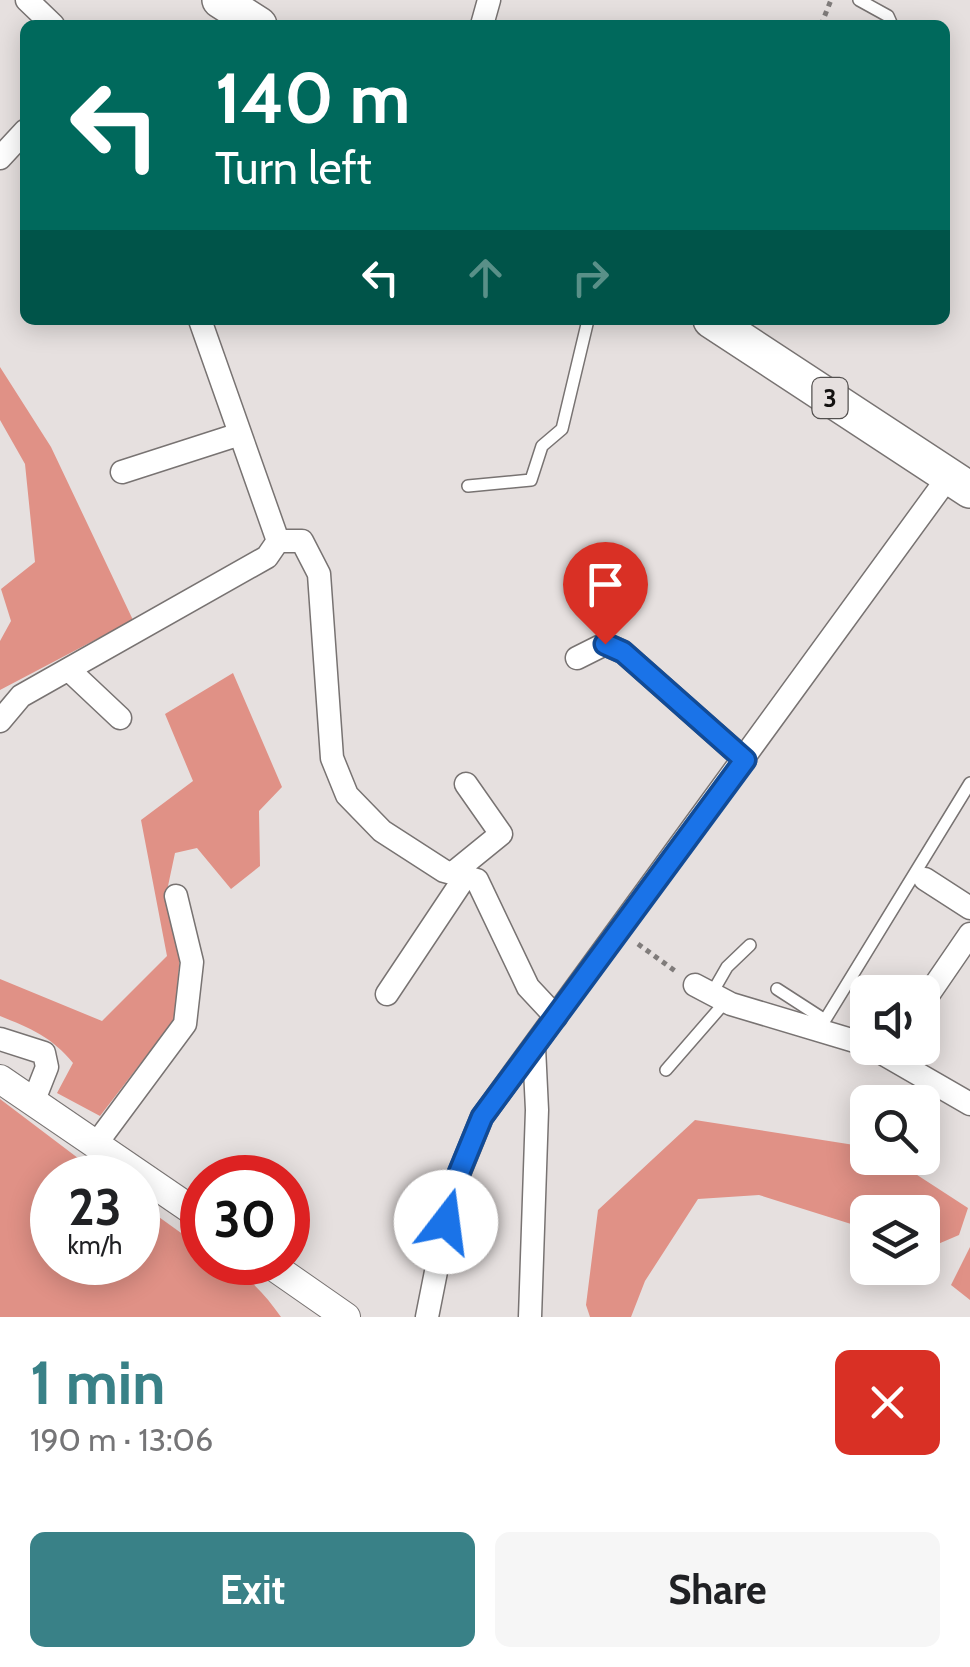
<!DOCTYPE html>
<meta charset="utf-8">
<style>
:root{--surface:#fff;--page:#f6f6f6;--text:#202124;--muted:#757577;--accent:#398187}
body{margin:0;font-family:Cabin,sans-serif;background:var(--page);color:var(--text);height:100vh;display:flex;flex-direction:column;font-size:38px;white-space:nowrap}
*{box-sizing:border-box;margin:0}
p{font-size:32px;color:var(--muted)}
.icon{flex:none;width:55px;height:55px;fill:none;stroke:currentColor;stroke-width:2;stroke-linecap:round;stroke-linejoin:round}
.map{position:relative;height:1317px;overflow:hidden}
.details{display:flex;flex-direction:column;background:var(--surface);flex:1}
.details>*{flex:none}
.guide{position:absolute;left:20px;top:20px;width:930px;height:305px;border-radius:15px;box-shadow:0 5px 25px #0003;background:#00695c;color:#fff;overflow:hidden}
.fabs{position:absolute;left:850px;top:975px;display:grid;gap:20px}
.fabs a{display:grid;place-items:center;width:90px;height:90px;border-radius:15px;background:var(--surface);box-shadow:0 5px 25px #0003;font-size:50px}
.speed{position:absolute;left:30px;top:1155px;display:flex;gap:20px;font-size:50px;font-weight:700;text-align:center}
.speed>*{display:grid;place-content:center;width:130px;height:130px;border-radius:50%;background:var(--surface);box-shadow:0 5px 25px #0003;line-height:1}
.speed small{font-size:25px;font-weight:400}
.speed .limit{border:15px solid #d22;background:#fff;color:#111}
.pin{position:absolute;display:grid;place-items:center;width:85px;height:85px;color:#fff;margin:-102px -42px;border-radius:50% 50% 50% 0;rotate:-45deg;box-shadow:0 0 10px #0007}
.pin .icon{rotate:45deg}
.me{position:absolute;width:110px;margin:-55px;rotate:15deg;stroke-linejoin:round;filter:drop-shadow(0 0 8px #0008)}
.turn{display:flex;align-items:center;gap:35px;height:210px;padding:0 30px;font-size:45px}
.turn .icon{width:130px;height:130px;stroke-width:2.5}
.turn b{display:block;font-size:70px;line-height:85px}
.lanes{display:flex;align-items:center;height:95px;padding:0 30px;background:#0003;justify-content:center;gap:50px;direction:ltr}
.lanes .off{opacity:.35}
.round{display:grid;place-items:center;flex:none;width:105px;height:105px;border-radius:15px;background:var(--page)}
.overview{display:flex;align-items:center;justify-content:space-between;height:170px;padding:0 30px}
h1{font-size:60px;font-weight:700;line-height:75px;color:var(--accent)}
.button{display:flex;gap:20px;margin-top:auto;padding:20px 30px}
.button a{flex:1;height:115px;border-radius:15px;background:var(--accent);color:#fff;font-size:40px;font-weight:700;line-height:115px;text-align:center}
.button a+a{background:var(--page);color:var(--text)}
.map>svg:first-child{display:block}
</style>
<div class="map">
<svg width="970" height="1317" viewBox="0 0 970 1317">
<rect width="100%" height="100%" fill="#e6e0df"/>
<path fill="#e09186" d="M 0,367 L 51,447 L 133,620 L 0,690 L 0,641 L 11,621 L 1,589 L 35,562 L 25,464 L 0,420 Z
M 233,673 L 282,787 L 259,811 L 260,866 L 231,889 L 197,848 L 175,853 L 168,886 L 180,956 L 174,1020 L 100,1116 L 57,1093 L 73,1063 C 52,1037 30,1028 0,1016 L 0,979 L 102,1021 L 167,956 L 141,820 L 193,781 L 165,714 Z
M 0,1099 L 103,1177 L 52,1178 L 52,1262 L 138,1262 L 138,1202 L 202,1248 L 202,1262 C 238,1262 261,1289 281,1317 L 0,1317 Z
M 695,1120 L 867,1147 L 868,1158 L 891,1158 L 968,1208 L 959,1235 L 924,1250 L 922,1212 L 868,1212 L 867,1229 L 759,1195 L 698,1199 L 645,1281 L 631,1317 L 590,1317 L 586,1305 L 598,1210 Z
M 970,1247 L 970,1300 L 951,1285 Z"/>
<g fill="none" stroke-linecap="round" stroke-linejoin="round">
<defs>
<path id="service" d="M 859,0 L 888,16 L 892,25
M 468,486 L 531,480 L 542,446 L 562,429 L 588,320
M 777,989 L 825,1020
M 712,993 L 727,967 L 750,945
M 820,1028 L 970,783
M 666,1070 L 726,1001"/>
<path id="minor" d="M 27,0 L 53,25
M 482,25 L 489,0
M 0,158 L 25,131
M 122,472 L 240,434
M 278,541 L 302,541 L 319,574 L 332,758 L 347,795 L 382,831 L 444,871 L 477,880 L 528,987 L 556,1017
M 577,658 L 605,644 L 623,652 L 745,760
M 69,670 L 120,718
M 0,721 L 21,696 L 267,557 L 278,541 L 200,320
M 453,873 L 501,834 L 466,784
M 925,879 L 970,908
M 695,985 L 731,1004 L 868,1045
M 387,994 L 465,877
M 922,1004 L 970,934
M 0,1039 L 44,1053 L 47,1067 L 34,1100
M 873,1048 L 970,1104
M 96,1144 L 185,1024 L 192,962 L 176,896
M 427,1317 L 452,1191 L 482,1117 L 949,476
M 530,1317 L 537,1110 L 534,1047"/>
<path id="tertiary" d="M 0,1079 L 202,1217
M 267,1262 L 346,1317"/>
<path id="trunk" d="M 220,0 L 259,25
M 711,320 L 970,490"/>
</defs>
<use href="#service" stroke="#787372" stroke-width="14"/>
<use href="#minor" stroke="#787372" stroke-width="25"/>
<use href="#tertiary" stroke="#787372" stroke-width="30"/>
<use href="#trunk" stroke="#787372" stroke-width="38"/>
<path stroke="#807c7b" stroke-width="5" stroke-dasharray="5 5" stroke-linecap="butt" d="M 821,25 L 831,0
M 638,944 L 678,973"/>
<use href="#service" stroke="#fff" stroke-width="11"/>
<use href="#minor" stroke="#fff" stroke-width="22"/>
<use href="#tertiary" stroke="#fff" stroke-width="28"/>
<use href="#trunk" stroke="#fff" stroke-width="35"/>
</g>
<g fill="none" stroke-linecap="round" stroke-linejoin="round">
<defs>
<path id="route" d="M 446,1222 L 452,1190 L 482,1117 L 745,760 L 623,652 L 605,644"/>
</defs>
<use href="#route" stroke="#114b97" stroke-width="25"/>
<use href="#route" stroke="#1a73e8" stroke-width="18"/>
</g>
<g text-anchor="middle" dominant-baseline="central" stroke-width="9" stroke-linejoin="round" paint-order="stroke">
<rect fill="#e6e0df" stroke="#53504f" stroke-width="2.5" x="812.5" y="378" width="35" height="40" rx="8"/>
<g font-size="25" font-weight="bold" fill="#141211">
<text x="830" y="398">3</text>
</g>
</g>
</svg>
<div class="fabs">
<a><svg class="icon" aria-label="sound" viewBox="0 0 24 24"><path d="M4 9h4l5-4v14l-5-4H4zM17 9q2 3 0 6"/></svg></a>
<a><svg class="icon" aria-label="search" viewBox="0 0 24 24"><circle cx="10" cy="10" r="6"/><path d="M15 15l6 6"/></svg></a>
<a><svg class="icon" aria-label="layers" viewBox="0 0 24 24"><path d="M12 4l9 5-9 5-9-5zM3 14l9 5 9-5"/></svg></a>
</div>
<div class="speed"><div>23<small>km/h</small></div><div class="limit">30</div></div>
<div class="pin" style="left:605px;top:644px;background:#d93025"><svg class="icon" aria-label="arrive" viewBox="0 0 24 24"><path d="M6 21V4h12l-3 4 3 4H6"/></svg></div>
<svg class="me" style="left:446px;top:1222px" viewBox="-20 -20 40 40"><circle r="19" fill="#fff"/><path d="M0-13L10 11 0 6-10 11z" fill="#1a73e8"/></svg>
<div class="guide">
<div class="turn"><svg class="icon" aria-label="left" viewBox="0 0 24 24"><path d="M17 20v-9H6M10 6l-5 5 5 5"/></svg><div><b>140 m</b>Turn left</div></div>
<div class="lanes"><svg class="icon" aria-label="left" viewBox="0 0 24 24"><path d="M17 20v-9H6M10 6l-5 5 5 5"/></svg><svg class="icon off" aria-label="ahead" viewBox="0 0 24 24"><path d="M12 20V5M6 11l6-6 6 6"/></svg><svg class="icon off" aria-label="right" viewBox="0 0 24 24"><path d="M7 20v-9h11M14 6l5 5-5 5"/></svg></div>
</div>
</div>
<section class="details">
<div class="overview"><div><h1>1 min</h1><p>190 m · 13:06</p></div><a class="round" style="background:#d93025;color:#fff"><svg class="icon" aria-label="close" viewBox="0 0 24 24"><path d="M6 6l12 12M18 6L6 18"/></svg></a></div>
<div class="button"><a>Exit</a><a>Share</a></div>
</section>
